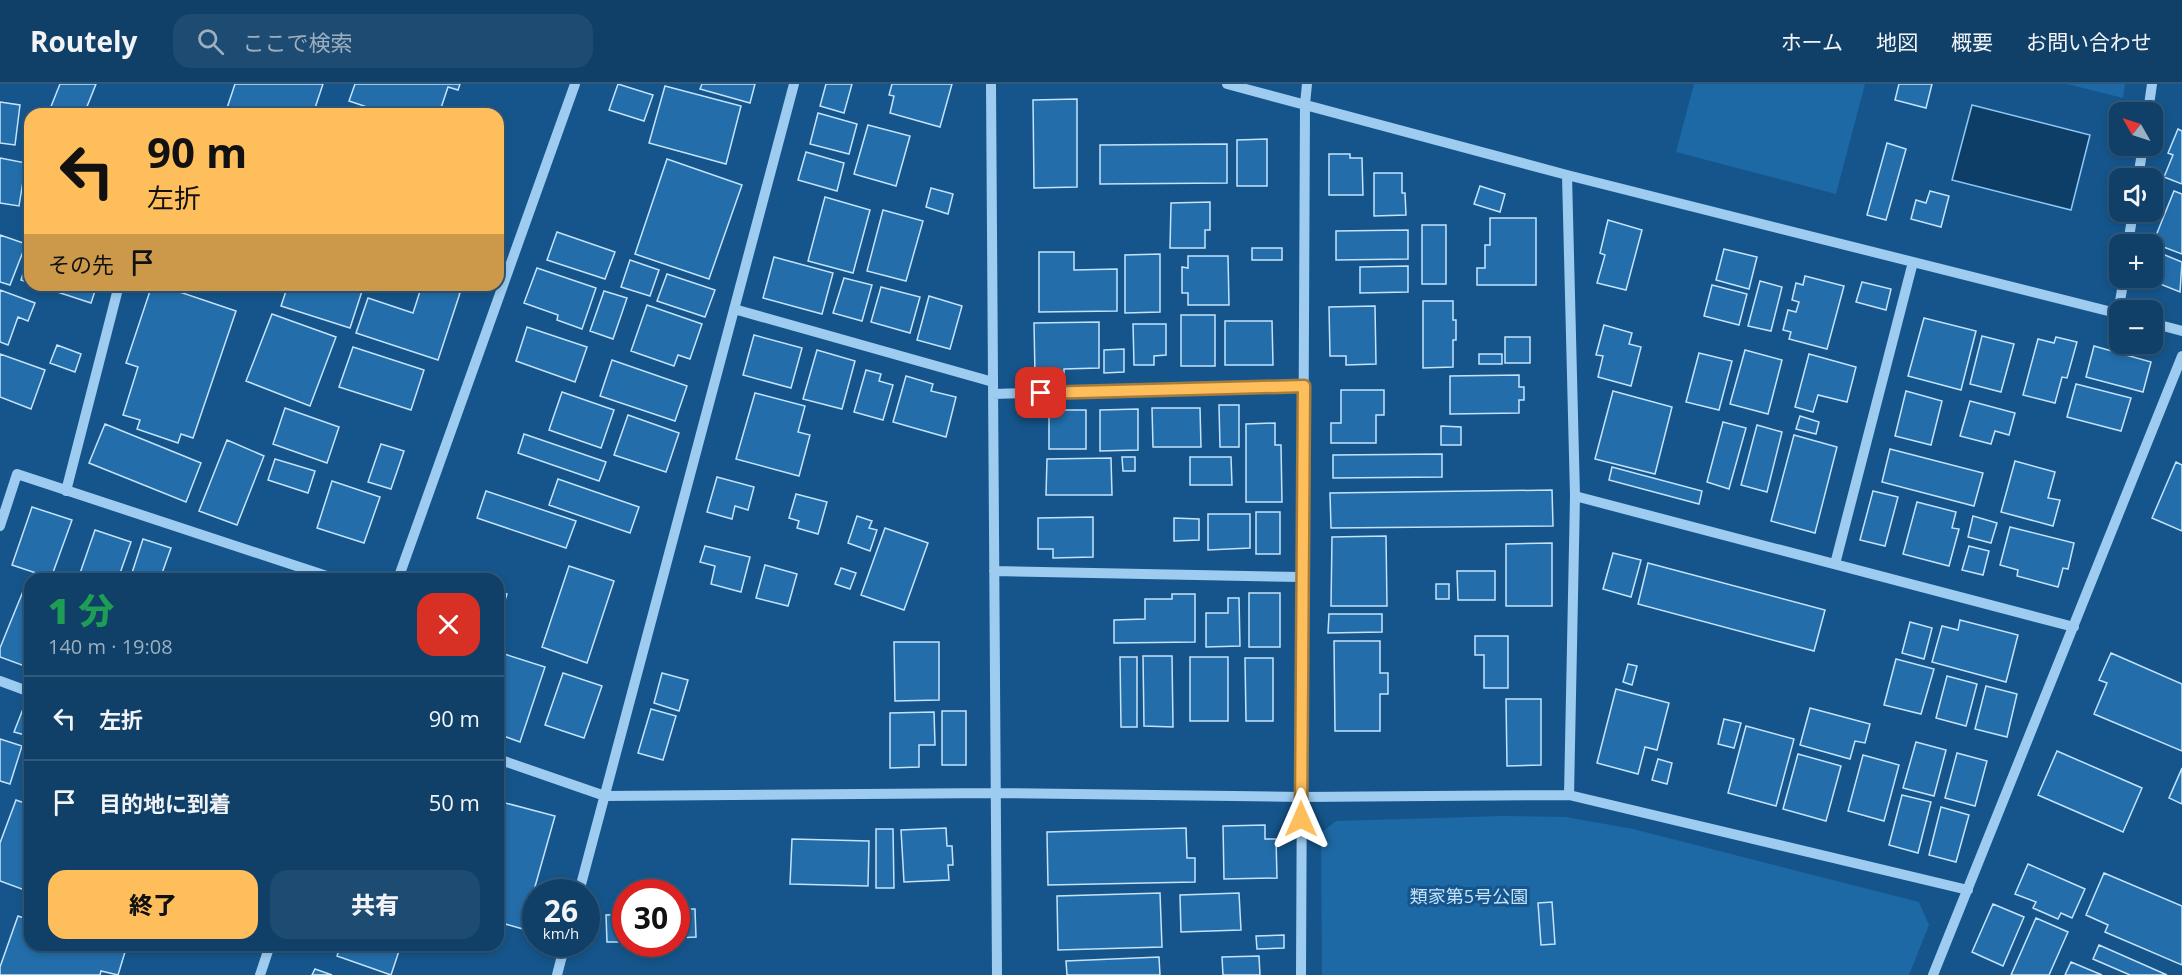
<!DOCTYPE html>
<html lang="ja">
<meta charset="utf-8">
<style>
:root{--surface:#104068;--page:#1e4b71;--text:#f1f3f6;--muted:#9cafc0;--line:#30597c;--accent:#ffbe5c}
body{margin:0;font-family:"Open Sans","Noto Sans JP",sans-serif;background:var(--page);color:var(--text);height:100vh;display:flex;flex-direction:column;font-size:22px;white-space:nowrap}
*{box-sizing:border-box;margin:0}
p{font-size:20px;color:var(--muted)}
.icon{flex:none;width:33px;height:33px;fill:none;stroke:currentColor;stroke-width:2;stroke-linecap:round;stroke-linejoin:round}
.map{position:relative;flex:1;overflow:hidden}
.sheet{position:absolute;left:24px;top:489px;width:480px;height:378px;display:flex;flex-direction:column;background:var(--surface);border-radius:18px;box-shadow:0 3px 9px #0003,0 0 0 2px var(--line)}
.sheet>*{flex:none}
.top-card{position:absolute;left:24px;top:24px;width:480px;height:183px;border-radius:18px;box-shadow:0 3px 9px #0003,0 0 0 2px var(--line);background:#ffbe5c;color:#111;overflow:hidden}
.needle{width:39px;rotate:309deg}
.controls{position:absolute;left:2109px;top:18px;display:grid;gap:12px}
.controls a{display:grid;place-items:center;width:54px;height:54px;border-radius:12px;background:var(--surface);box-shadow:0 3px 9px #0003,0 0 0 2px var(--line);font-size:30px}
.speed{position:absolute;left:522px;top:795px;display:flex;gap:12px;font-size:30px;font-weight:700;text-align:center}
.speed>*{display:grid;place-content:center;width:78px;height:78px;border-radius:50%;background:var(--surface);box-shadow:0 3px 9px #0003,0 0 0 2px var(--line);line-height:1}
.speed small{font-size:15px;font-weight:400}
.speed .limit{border:9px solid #d22;background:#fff;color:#111}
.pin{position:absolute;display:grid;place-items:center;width:51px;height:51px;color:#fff;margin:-26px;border-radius:12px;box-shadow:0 3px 9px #0006}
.me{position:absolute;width:66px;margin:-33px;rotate:0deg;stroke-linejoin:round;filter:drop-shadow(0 0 4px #0008)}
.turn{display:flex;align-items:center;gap:21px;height:126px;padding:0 24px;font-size:27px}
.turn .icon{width:78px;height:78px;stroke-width:2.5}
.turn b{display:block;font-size:42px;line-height:51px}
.then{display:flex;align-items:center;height:57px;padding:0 24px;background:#0003;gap:12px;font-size:22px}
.round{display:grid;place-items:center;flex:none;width:63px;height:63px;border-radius:18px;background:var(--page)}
.summary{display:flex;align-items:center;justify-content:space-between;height:102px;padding:0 24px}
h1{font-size:36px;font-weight:800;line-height:45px;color:#1e9e55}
.cta{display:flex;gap:12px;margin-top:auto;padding:12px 24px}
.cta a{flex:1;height:69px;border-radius:18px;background:var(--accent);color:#111;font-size:24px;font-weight:800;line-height:69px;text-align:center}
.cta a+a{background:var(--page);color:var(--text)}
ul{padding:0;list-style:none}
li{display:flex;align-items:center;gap:18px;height:84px;padding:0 24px;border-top:2px solid var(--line)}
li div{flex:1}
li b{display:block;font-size:22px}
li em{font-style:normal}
header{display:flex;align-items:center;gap:36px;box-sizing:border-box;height:84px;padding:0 30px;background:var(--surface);border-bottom:2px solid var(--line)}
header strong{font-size:28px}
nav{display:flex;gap:33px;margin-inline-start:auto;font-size:21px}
.search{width:420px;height:54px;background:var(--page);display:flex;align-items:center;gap:15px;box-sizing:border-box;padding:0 21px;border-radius:18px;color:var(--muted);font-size:22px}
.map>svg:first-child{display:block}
</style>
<header>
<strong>Routely</strong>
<div class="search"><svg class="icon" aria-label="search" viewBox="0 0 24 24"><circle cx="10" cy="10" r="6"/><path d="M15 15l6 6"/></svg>ここで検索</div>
<nav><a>ホーム</a><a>地図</a><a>概要</a><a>お問い合わせ</a></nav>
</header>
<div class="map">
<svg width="2182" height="891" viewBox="0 0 2182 891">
<rect width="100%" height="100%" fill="#15558b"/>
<path fill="#1d69a5" d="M 1694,0 L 1865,0 L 1836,110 L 1676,68 Z
M 2067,0 L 2125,0 L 2123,14 Z
M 1503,732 L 1566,733 L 1633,745 L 1919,818 L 1929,841 L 1909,891 L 1322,891 L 1321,749 L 1336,737 Z"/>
<path fill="#0d3e68" stroke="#90c8f3" stroke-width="1.5" d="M 1972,21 L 2090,51 L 2071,126 L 1952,96 Z"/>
<path fill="#236eaa" stroke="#c4e3fb" stroke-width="1.5" d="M 60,0 L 96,0 L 84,30 L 48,30 Z
M 235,0 L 323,0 L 313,30 L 225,30 Z
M 355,0 L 460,0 L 458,6 L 448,3 L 439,30 L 388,30 L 349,17 Z
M 618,0 L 653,11 L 644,37 L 609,26 Z
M 702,0 L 755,0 L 750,19 L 700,5 Z
M 826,0 L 852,0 L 844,29 L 820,22 Z
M 892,0 L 952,0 L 940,43 L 890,29 L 894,12 L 889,11 Z
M 1899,0 L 1932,0 L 1926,24 L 1895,16 Z
M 665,2 L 741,22 L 726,80 L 649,59 Z
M 1077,15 L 1077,103 L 1034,104 L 1033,16 Z
M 0,18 L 20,21 L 15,61 L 0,59 Z
M 818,29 L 857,40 L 849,70 L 810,60 Z
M 868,41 L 910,52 L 896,102 L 854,90 Z
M 2178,45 L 2182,47 L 2182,100 L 2164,93 L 2173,71 L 2168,69 Z
M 1267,55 L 1267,102 L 1237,102 L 1237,56 Z
M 1887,59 L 1906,65 L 1886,136 L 1867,131 Z
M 1227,60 L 1227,99 L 1100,100 L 1100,61 Z
M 806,68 L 844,79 L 837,107 L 798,96 Z
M 1329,70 L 1350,70 L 1350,74 L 1362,74 L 1363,111 L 1329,111 Z
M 0,74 L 26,79 L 19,122 L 0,119 Z
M 667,75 L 742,101 L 709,195 L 635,170 Z
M 1374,89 L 1402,89 L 1402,109 L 1405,109 L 1406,131 L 1374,132 Z
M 1480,102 L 1505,110 L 1500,128 L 1474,120 Z
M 931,104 L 953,110 L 948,130 L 926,123 Z
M 1930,107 L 1949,112 L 1941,143 L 1911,135 L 1916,116 L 1926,119 Z
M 2174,107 L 2182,110 L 2182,170 L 2153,159 Z
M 825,113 L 870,126 L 853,189 L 808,177 Z
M 1210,118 L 1210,146 L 1205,146 L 1205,164 L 1170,164 L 1171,119 Z
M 883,126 L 923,137 L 906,197 L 867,187 Z
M 1490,134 L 1536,134 L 1536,201 L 1477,201 L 1477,184 L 1485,184 L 1485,161 L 1490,161 Z
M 1608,136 L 1642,146 L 1626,206 L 1597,199 L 1605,171 L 1600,169 Z
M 1422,141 L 1446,141 L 1446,200 L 1422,200 Z
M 1408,146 L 1408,175 L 1336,176 L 1336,147 Z
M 557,148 L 615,168 L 605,195 L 547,176 Z
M 0,151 L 26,160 L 10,201 L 0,198 Z
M 1252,164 L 1282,164 L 1282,176 L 1252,176 Z
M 1724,165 L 1757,173 L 1749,205 L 1716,196 Z
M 1039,168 L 1074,168 L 1074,186 L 1117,185 L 1117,227 L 1039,228 Z
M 30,169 L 30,199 L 21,196 Z
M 2160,169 L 2182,178 L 2180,208 L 2150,196 L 2152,194 Z
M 1160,170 L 1160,228 L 1125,229 L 1125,171 Z
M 1188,172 L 1228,172 L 1229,221 L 1188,221 L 1188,209 L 1182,209 L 1182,183 L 1188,184 Z
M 774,173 L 833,189 L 822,230 L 763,214 Z
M 630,176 L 659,186 L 650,212 L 621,203 Z
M 1408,182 L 1408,208 L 1360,209 L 1360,183 Z
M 537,184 L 596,204 L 582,245 L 557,236 L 558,231 L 524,219 Z
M 667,190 L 715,206 L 705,233 L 657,217 Z
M 1805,192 L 1844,202 L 1827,265 L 1789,255 L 1791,248 L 1783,246 L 1788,226 L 1796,228 L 1799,218 L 1792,216 L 1796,199 L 1803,201 Z
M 844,194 L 872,201 L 862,237 L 833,229 Z
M 1760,197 L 1782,203 L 1771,247 L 1748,242 Z
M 1862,198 L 1891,205 L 1886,226 L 1856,218 Z
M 36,201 L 97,201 L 91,219 Z
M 152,201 L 159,201 L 236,227 L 193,354 L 181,350 L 178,359 L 137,345 L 140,336 L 123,331 L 138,283 L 126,279 Z
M 288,201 L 364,201 L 350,244 L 281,222 Z
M 422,201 L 436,201 L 460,209 L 438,276 L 356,249 L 368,214 L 413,229 Z
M 1712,201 L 1747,210 L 1739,241 L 1704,232 Z
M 881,203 L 920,213 L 910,249 L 871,238 Z
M 0,206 L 35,219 L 28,237 L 18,233 L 8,261 L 0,258 Z
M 604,207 L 627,214 L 613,255 L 590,247 Z
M 929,212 L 962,222 L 950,265 L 917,256 Z
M 1423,217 L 1453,217 L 1453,236 L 1456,236 L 1456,256 L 1453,256 L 1453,283 L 1423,284 Z
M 647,221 L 702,240 L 690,275 L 678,271 L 674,282 L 631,267 Z
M 1375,222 L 1376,280 L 1346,281 L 1346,272 L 1330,272 L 1329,223 Z
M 272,230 L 336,253 L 310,322 L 246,297 Z
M 1181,231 L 1215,231 L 1215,282 L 1181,282 Z
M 1924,234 L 1976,247 L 1961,306 L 1908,292 Z
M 1225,237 L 1272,237 L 1273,281 L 1225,281 Z
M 1099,238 L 1099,284 L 1064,285 L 1064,291 L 1035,291 L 1034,239 Z
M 1133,240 L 1166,240 L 1166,271 L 1154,272 L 1154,281 L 1134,281 Z
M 1604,241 L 1632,249 L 1629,260 L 1641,263 L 1631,302 L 1598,293 L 1603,272 L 1596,271 Z
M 527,243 L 587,263 L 575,298 L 516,277 Z
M 754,251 L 802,264 L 791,304 L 743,291 Z
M 1982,252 L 2014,260 L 2001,308 L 1970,300 Z
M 1505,253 L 1530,253 L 1530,279 L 1505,279 Z
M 2056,253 L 2077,258 L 2067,294 L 2062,293 L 2055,319 L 2023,311 L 2038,255 L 2054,259 Z
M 57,261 L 81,270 L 75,288 L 50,279 Z
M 2094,262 L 2151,278 L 2143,308 L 2086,293 Z
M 353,263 L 424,286 L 411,326 L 339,303 Z
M 1124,265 L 1124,288 L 1104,289 L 1104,266 Z
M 817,266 L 855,277 L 842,325 L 803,315 Z
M 1745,266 L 1782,276 L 1768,330 L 1730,320 Z
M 1699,269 L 1732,277 L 1719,326 L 1686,318 Z
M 0,270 L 45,286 L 31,325 L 0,313 Z
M 1479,270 L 1502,270 L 1502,280 L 1479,280 Z
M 1809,270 L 1856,283 L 1847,318 L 1818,311 L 1813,328 L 1795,323 Z
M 612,276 L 687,302 L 675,337 L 600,312 Z
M 866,286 L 881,290 L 879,297 L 893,301 L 883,336 L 854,328 Z
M 1519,291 L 1519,303 L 1524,303 L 1524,316 L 1519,316 L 1519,329 L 1450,330 L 1450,292 Z
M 906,292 L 933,300 L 931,307 L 956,313 L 946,353 L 893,338 Z
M 2076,300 L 2131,314 L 2121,347 L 2067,333 Z
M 1341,306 L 1384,306 L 1384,331 L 1376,331 L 1376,359 L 1331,359 L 1331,339 L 1341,339 Z
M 1613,307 L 1672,323 L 1655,390 L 1595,375 Z
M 1906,307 L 1942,317 L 1931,361 L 1895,352 Z
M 562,308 L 614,326 L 601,364 L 549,346 Z
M 755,309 L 805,322 L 798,348 L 810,351 L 799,392 L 736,375 Z
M 1970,317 L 2015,329 L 2009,351 L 1995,347 L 1991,360 L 1960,352 Z
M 1219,321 L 1239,321 L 1239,363 L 1220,363 Z
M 285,324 L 339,343 L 327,379 L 273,360 Z
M 1152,324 L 1200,324 L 1201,363 L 1153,363 Z
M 1138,325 L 1138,366 L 1100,367 L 1100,326 Z
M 1049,326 L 1086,326 L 1086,365 L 1049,365 Z
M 628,331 L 679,349 L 666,388 L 614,371 Z
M 1800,332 L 1819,338 L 1816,350 L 1796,345 Z
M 1723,338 L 1746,344 L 1729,405 L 1707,398 Z
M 1275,339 L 1275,361 L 1281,361 L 1282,418 L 1246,418 L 1246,340 Z
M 105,340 L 201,379 L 186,418 L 89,379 Z
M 1757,341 L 1782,348 L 1767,408 L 1741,401 Z
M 1441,342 L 1461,343 L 1461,361 L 1441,361 Z
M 524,350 L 606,378 L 599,397 L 518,369 Z
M 1794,351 L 1837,363 L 1815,449 L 1771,437 Z
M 227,356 L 264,372 L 237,441 L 199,427 Z
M 381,360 L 404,367 L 391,405 L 368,398 Z
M 1890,365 L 1983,389 L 1974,422 L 1882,398 Z
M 1442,370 L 1442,393 L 1333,394 L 1333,371 Z
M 1122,373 L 1135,373 L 1135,387 L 1123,387 Z
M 1190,373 L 1231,373 L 1232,401 L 1190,401 Z
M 1111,374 L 1112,411 L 1046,411 L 1047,375 Z
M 275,375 L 315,387 L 308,409 L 268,396 Z
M 2015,377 L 2055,388 L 2048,414 L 2060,416 L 2053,442 L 2001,428 Z
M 2176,378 L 2182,381 L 2182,447 L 2152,434 Z
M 1612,383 L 1702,407 L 1699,420 L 1609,396 Z
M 717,393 L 754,403 L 748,426 L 735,422 L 732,435 L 707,428 Z
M 558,395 L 639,423 L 630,449 L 549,421 Z
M 332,397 L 380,413 L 364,459 L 317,444 Z
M 1552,406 L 1553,442 L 1331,444 L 1330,409 Z
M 486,407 L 576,437 L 566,464 L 477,434 Z
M 1873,407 L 1898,413 L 1885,462 L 1860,456 Z
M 796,410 L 827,418 L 818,450 L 797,444 L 799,437 L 789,434 Z
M 1917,418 L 1956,428 L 1952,444 L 1959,445 L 1949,482 L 1903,470 Z
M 32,423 L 72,436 L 51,494 L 12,481 Z
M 1256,428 L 1280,428 L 1280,470 L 1256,470 Z
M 1208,430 L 1250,430 L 1250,464 L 1208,466 Z
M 857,432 L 872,437 L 869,444 L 877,446 L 870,467 L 848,459 Z
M 1973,432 L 1997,439 L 1991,459 L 1968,453 Z
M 1093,433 L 1093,473 L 1053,474 L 1053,465 L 1038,465 L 1038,434 Z
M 1174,434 L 1199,435 L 1199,456 L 1174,457 Z
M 2010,443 L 2074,459 L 2068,485 L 2063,484 L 2058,503 L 2017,492 L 2018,486 L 2000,481 Z
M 885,444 L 928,459 L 904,526 L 861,511 Z
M 95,446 L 131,458 L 118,495 L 78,495 Z
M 1386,452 L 1387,522 L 1331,522 L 1332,453 Z
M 143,455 L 171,464 L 160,495 L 130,495 Z
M 1552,459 L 1552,522 L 1506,522 L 1506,460 Z
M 705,462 L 750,473 L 741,508 L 711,500 L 715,482 L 700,478 Z
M 1969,462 L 1989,467 L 1983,491 L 1962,486 Z
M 1613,469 L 1641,476 L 1631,513 L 1603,505 Z
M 1648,479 L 1825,526 L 1814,567 L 1638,520 Z
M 765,481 L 797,490 L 788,522 L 756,514 Z
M 569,482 L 614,497 L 587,579 L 542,563 Z
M 841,484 L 856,489 L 850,505 L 835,500 Z
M 1457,487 L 1495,487 L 1495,516 L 1458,516 Z
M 28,495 L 30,496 L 30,584 L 0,573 L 0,564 Z
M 1436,500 L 1449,500 L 1449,515 L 1436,515 Z
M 498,507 L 507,510 L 498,538 Z
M 1249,509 L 1280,509 L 1280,563 L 1249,563 Z
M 1172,510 L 1195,510 L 1195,558 L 1114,559 L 1114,536 L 1145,535 L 1145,515 L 1172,515 Z
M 1228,514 L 1239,514 L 1240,562 L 1206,563 L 1206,529 L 1228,529 Z
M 1329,530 L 1382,530 L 1382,548 L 1328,549 Z
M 1960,536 L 2018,551 L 2006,598 L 1932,578 L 1942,542 L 1958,546 Z
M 1910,538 L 1932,544 L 1924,575 L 1902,569 Z
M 1475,552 L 1508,552 L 1508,604 L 1484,604 L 1484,571 L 1475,571 Z
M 1334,557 L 1380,557 L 1380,589 L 1388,589 L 1388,610 L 1380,610 L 1380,647 L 1335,647 Z
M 894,558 L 939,558 L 939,616 L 895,617 Z
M 498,568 L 545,583 L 520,658 L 498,650 Z
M 2111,569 L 2182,600 L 2182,667 L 2094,630 L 2107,599 L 2099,596 Z
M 1143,572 L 1172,572 L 1173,643 L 1144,642 Z
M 1120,573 L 1137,573 L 1137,643 L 1121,643 Z
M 1190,573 L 1228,573 L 1228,637 L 1190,637 Z
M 1245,574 L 1273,574 L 1273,637 L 1246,637 Z
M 1896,575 L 1934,585 L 1921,630 L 1884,621 Z
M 1628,580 L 1637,582 L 1632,601 L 1623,598 Z
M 563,589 L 602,602 L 584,654 L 545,641 Z
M 662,589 L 688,596 L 679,627 L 654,619 Z
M 1947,592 L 1977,600 L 1966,642 L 1936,634 Z
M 1986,602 L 2017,610 L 2007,653 L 1975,645 Z
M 1616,605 L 1669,619 L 1657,666 L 1645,663 L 1638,690 L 1597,679 Z
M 1506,615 L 1541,615 L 1541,681 L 1507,682 Z
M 1810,624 L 1870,640 L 1865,659 L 1855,657 L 1850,675 L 1800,661 Z
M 23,625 L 30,627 L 30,637 L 25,651 L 14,648 Z
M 651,625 L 676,632 L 663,676 L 638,669 Z
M 942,627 L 966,627 L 966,681 L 942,681 Z
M 934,628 L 935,661 L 919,661 L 919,683 L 890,684 L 890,629 Z
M 1724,635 L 1741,639 L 1734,664 L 1718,660 Z
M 1746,642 L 1794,655 L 1776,722 L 1728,709 Z
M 0,655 L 22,662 L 10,700 L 0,697 Z
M 1916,658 L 1946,666 L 1934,712 L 1903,704 Z
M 2057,667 L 2142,704 L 2123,748 L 2038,711 Z
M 1957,669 L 1987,677 L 1975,722 L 1945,714 Z
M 1798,670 L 1841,682 L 1826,737 L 1783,725 Z
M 1863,671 L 1899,681 L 1884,737 L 1848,727 Z
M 1658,675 L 1672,679 L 1667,700 L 1652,696 Z
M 2182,684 L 2182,720 L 2169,714 Z
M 1902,711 L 1931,718 L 1918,769 L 1889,761 Z
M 16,716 L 30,721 L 30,808 L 0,797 L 0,759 Z
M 498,717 L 555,732 L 523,845 L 498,838 Z
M 1941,723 L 1969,731 L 1956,778 L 1929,771 Z
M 1265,741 L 1265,755 L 1276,755 L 1277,794 L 1224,795 L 1223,742 Z
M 946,744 L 947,762 L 952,762 L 953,781 L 948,781 L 949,796 L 904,798 L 901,746 Z
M 1186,744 L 1187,774 L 1195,774 L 1195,798 L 1048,801 L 1047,748 Z
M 876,745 L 893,745 L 894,804 L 876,804 Z
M 792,755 L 869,757 L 868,802 L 790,800 Z
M 2028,780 L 2085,805 L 2072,834 L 2061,829 L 2058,835 L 2033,824 L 2036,818 L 2015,810 Z
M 2104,789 L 2182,822 L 2182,881 L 2105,848 L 2108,841 L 2086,831 Z
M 1160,809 L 1162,863 L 1058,866 L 1057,812 Z
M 1239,809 L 1241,846 L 1181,848 L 1180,811 Z
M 1552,818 L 1555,860 L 1541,861 L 1538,819 Z
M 1993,820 L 2024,833 L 2003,882 L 1972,868 Z
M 676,825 L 695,825 L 696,853 L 676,854 Z
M 626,830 L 626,858 L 607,858 L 606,831 Z
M 18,832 L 30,836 L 30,861 L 103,861 L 125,868 L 118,891 L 101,887 L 100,891 L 0,891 L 0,883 Z
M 2036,834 L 2068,848 L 2049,891 L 2011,891 Z
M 1284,851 L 1284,864 L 1257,865 L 1256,852 Z
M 341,861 L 401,861 L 391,891 L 337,872 Z
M 2099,861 L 2167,891 L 2130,891 L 2093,875 Z
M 1259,872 L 1260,891 L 1223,891 L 1222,873 Z
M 1159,873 L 1160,891 L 1067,891 L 1066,877 Z
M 2071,878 L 2102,891 L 2065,891 Z
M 315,885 L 332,891 L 312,891 Z"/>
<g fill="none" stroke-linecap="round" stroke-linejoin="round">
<path stroke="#9eccf0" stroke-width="10" d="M 991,0 L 997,891
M 1227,0 L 1567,91 L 2120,230
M 2148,28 L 2152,0
M 1567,91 L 1575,412 L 1569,711
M 2138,94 L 2143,62
M 2128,160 L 2133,128
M 734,225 L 993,298
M 2118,229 L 2124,194
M 2152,239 L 2182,247
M 993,310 L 1303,302
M 66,407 L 119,201
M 1575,412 L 2074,543
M 0,442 L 17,390 L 336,495
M 1835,480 L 1913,178
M 994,487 L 1302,493
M 398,495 L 575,0
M 0,597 L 30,608
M 498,675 L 605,712 L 995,709 L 1301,713 L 1569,711 L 1968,806
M 579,808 L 794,0
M 260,891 L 270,861
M 557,891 L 565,860
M 1301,891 L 1305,20 L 1307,0
M 1933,891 L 2182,272"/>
</g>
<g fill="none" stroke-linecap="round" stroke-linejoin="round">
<defs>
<path id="route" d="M 1041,309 L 1304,302 L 1301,735"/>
</defs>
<use href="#route" stroke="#a67c3c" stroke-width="15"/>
<use href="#route" stroke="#ffbe5c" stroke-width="10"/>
</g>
<g text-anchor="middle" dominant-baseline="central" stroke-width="6" stroke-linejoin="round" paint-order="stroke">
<g font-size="18" fill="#c4e3fb" stroke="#15558b">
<text x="1469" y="812">類家第5号公園</text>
</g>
</g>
</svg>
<div class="controls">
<a><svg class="needle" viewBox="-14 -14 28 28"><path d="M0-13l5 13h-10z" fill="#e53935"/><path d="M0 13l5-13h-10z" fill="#9cafc0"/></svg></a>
<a><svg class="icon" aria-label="sound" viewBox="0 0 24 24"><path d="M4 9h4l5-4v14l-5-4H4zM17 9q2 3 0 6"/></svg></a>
<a>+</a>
<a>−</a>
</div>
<div class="speed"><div>26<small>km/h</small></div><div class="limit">30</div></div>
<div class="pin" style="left:1041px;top:309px;background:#d93025"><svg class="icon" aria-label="arrive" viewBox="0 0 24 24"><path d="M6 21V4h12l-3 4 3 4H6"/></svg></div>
<svg class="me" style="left:1301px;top:735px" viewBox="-20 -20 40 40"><path d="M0-17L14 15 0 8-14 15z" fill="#ffbe5c" stroke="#fff" stroke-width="4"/></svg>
<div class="top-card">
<div class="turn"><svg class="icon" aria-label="left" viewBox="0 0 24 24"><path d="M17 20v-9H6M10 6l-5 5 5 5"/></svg><div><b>90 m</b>左折</div></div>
<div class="then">その先<svg class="icon" aria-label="arrive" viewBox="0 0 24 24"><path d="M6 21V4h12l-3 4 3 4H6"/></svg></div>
</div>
<section class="sheet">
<div class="summary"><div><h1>1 分</h1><p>140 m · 19:08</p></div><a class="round" style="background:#d93025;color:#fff"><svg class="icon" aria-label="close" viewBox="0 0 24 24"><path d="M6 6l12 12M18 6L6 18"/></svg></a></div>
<ul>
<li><svg class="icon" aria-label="left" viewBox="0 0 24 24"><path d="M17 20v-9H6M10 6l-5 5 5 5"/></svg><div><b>左折</b></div><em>90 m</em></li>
<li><svg class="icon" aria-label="arrive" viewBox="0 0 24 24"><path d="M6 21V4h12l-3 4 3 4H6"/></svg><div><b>目的地に到着</b></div><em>50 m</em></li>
</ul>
<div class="cta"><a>終了</a><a>共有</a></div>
</section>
</div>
